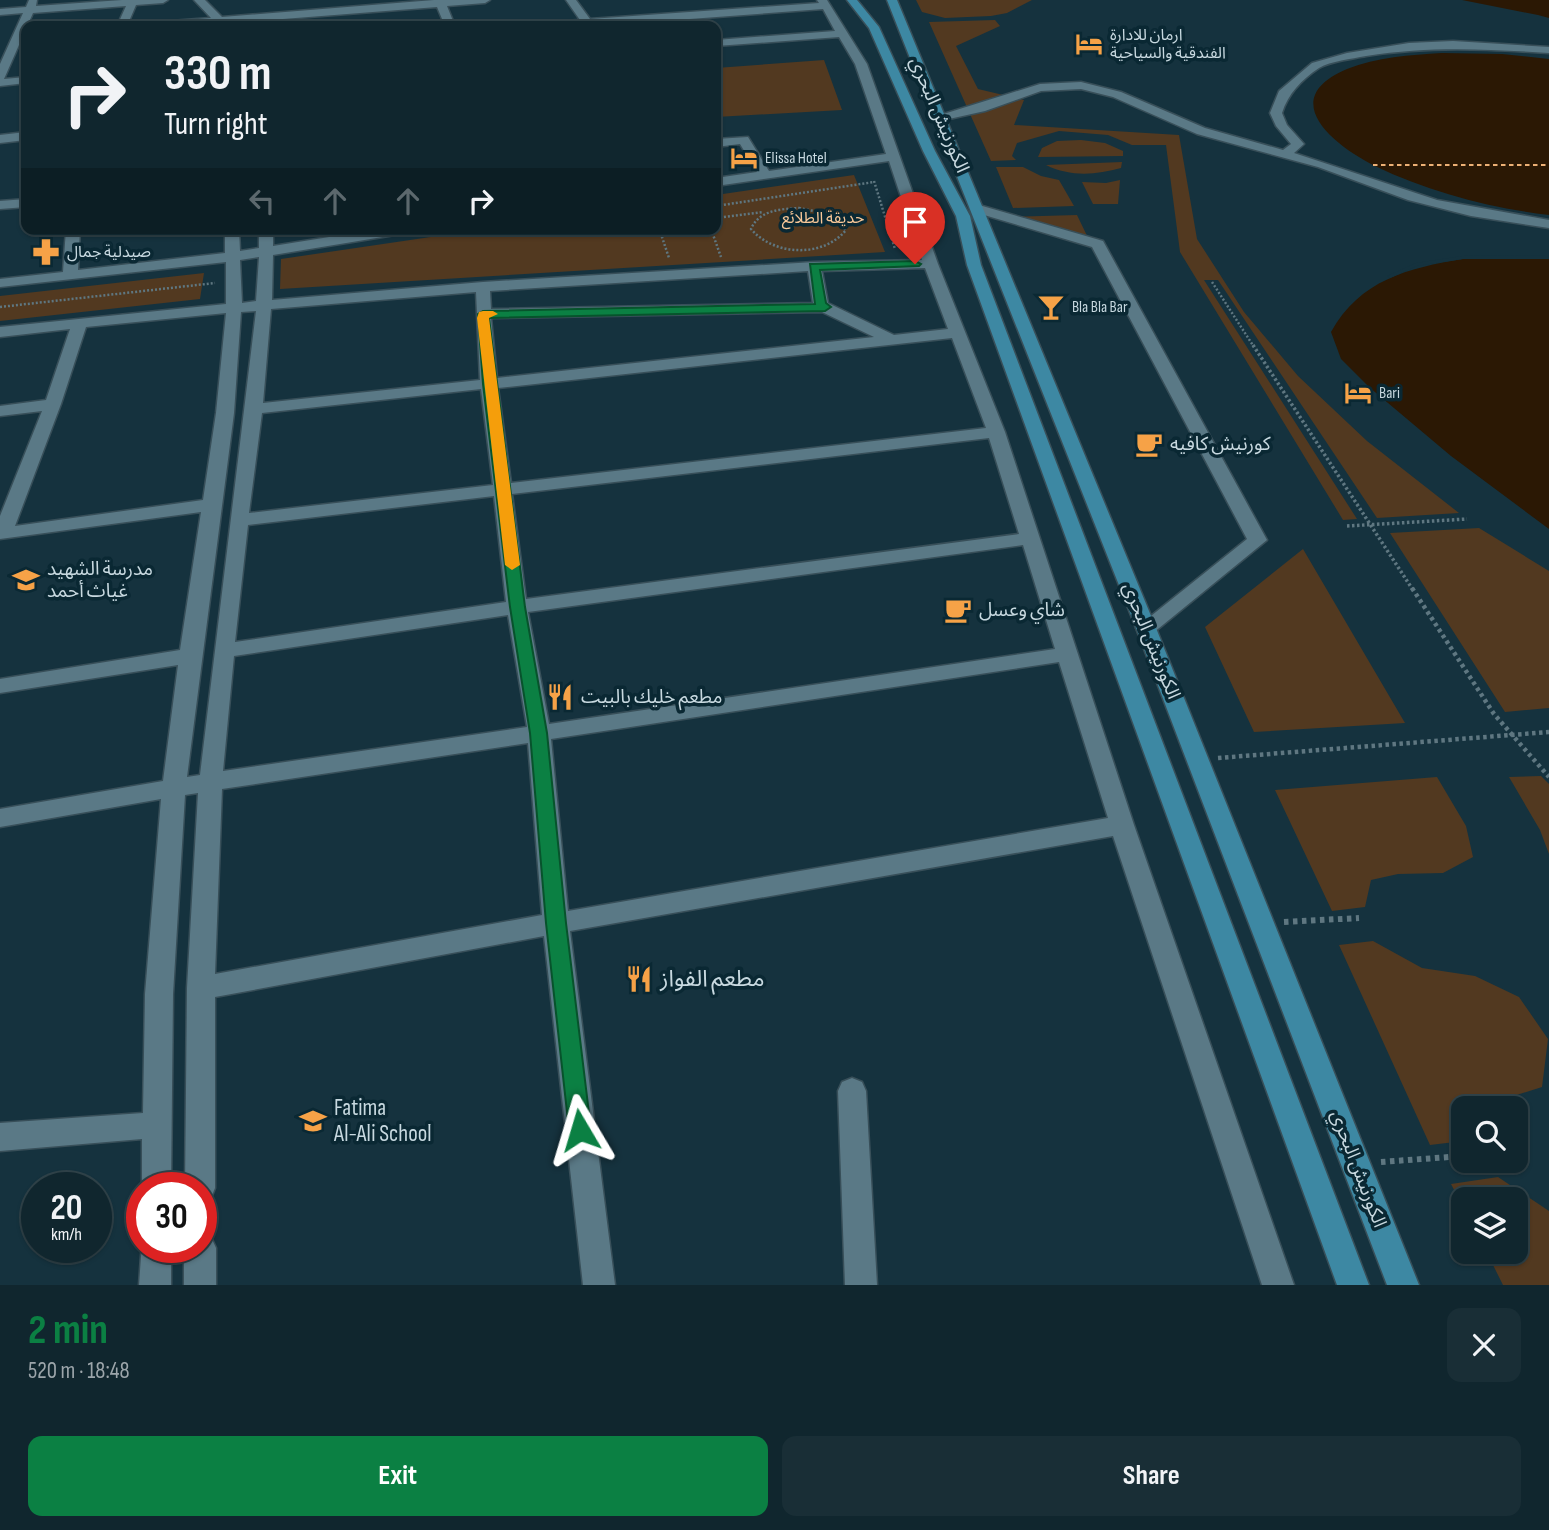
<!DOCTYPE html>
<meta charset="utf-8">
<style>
:root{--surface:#10262e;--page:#192e36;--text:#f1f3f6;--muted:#9ca5aa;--line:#30434a;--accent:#0b8043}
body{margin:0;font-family:"Sofia Sans Condensed","Noto Sans Arabic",sans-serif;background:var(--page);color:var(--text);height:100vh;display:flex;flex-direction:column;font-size:26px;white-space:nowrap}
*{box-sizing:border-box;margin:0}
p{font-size:23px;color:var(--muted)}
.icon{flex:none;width:38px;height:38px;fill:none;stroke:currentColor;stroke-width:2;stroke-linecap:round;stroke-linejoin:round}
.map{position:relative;height:1285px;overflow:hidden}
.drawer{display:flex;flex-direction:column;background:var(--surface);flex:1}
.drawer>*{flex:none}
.top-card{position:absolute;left:21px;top:21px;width:700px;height:214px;border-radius:14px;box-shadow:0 2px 5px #0004,0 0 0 2px var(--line);background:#10262e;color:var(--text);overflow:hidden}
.tools{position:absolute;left:1451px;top:1096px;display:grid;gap:14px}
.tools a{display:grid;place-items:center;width:77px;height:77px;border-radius:14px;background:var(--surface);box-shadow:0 2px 5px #0004,0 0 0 2px var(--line);font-size:35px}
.speed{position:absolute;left:21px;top:1172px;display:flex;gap:14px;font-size:35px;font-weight:700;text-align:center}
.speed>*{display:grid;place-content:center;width:91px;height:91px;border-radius:50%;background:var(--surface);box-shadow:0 2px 5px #0004,0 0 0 2px var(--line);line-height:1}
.speed small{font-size:18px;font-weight:400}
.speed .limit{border:10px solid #d22;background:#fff;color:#111}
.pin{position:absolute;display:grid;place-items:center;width:60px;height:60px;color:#fff;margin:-72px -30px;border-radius:50% 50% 50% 0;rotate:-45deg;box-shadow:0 0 7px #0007}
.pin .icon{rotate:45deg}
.me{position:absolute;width:77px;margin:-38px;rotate:353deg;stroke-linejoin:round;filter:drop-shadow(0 0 5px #0008)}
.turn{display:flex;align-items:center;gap:24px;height:147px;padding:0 28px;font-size:32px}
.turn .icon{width:91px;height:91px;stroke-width:2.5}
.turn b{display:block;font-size:49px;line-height:60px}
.lanes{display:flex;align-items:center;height:66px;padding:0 28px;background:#0003;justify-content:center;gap:35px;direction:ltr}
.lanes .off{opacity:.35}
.round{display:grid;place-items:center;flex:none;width:74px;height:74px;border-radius:14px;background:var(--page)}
.summary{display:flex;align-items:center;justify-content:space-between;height:119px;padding:0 28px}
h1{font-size:42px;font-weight:700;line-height:52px;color:var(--accent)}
.cta{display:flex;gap:14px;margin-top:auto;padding:14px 28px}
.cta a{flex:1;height:80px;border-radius:14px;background:var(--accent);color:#fff;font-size:28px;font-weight:700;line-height:80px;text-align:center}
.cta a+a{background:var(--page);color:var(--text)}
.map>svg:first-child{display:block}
</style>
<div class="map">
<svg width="1549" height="1285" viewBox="0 0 1549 1285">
<rect width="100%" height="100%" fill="#15323e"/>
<path fill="#523920" d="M 916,0 L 1032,0 L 1007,13 L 991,16 L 945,18 L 922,12 Z
M 995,20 L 1000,26 L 956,46 L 978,89 L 1024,100 L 1014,125 L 1179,135 L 1197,239 L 1244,312 L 1298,376 L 1367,441 L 1459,513 L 1377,518 L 1218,280 L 1204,280 L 1357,519 L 1343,520 L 1180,252 L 1166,145 L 1132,145 L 1108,135 L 1059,131 L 1017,143 L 1012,156 L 1016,160 L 991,161 L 929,22 Z
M 824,60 L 842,110 L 716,117 L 716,68 Z
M 1081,140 L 1105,143 L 1123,151 L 1123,156 L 1038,157 L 1042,148 L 1057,141 Z
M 1122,162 L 1121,168 C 1096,175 1070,177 1046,165 Z
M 996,167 L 1023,167 L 1041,176 L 1059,180 L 1074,206 L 1013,208 Z
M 854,175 L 885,252 L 280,289 L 281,259 L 485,229 L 716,229 L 716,195 Z
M 1120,180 L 1118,204 L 1093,204 L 1082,182 L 1106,183 Z
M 1077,215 L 1090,242 L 1007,217 Z
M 204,273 L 200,299 L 0,321 L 0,296 Z
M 1479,528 L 1549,571 L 1549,708 L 1505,712 L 1390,533 Z
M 1303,549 L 1405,723 L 1254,732 L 1205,627 Z
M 1541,776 L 1549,784 L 1549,854 L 1540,830 L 1509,777 Z
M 1437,777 L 1466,826 L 1473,857 L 1443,873 L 1398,874 L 1371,880 L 1365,907 L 1332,911 L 1275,790 Z
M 1373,941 L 1422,968 L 1475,976 L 1519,997 L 1548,1039 L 1542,1087 L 1491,1103 L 1490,1108 L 1463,1108 L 1463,1141 L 1430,1145 L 1339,945 Z
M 1498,1177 L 1549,1211 L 1549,1285 L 1503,1285 L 1486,1251 L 1516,1251 L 1516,1199 L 1463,1199 L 1463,1207 L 1451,1184 Z"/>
<path fill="#2b1804" d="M 1462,0 L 1549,0 L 1549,18 L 1538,15 Z
M 1442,53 L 1502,54 L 1549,59 L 1549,215 C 1490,208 1429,192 1375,166 C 1333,145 1276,99 1347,69 C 1377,57 1410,55 1442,53 Z
M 1463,259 L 1549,259 L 1549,529 L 1451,456 L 1369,387 L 1341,359 L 1331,332 C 1360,280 1408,268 1463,259 Z"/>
<path fill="#15323e" d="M 1549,255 L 1549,259 L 1463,259 L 1417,266 L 1390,278 L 1387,276 L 1416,263 L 1462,256 Z"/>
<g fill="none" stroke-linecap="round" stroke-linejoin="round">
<path stroke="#edb075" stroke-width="2" stroke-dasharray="4.5 3.5" stroke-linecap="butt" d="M 1373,165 L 1549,165"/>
<defs>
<path id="minor" d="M 29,0 L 37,0 L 36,6 L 122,0 L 168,0 L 163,3 L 136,5 L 127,26 L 117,26 L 126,6 L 33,13 L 4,79 L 26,77 L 26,83 L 0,86 L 0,64 L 23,13 L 0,15 L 0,9 L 26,7 Z
M 194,0 L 205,0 L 222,17 L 434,0 L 490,0 L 485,3 L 447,6 L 455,26 L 445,26 L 437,7 L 220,24 L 140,26 L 145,23 L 211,18 Z
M 566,0 L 576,0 L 590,19 L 819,3 L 817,0 L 827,0 L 867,64 L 938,264 L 1005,432 L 1134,825 L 1294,1285 L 1262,1285 L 1113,836 L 570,931 L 615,1285 L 583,1285 L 544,936 L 215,997 L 215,1188 L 211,1198 L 201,1202 L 201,1188 L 185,1188 L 187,988 L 198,793 L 185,795 L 173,994 L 171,1188 L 142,1190 L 142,1139 L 0,1151 L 0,1123 L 143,1113 L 145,994 L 161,799 L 0,827 L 0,809 L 163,781 L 178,665 L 0,693 L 0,679 L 180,650 L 201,512 L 0,539 L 0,516 L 42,411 L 0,416 L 0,406 L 46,400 L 70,329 L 0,337 L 0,327 L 226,304 L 226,262 L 0,287 L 0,279 L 63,272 L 66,229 L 80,229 L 78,270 L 225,253 L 225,229 L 239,229 L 240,251 L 259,248 L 259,229 L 273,229 L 273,246 L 379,229 L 414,229 L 407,233 L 273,255 L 272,300 L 483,282 L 814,262 L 922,260 L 889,161 L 716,186 L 716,178 L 757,172 L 740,144 L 716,147 L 716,139 L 748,137 L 769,171 L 886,154 L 855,64 L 839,37 L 716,46 L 716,40 L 835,31 L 823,9 L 595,26 L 530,26 L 535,23 L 580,20 ZM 259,257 L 256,301 L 242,303 L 240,260 ZM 925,268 L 948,329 L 894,335 L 828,303 L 822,271 ZM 808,271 L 813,303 L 491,309 L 490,291 ZM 476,292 L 480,380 L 263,403 L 271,309 ZM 256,311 L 200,775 L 187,777 L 234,413 L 241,312 ZM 822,312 L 874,337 L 497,378 L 491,318 ZM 226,313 L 216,413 L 203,500 L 15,526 L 61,404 L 86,327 ZM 952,338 L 986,428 L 511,483 L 498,388 ZM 481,389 L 493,485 L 249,513 L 262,413 ZM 989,438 L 1019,534 L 526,599 L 512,494 ZM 494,496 L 506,602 L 235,642 L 248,525 ZM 1023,545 L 1055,649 L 549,724 L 528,612 ZM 508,615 L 527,727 L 223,771 L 234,656 ZM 1059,662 L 1108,818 L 568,911 L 551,739 ZM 528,743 L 542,915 L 215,974 L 222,789 Z
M 1453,41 L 1549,47 L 1549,53 C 1484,49 1430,46 1366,56 C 1351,59 1331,61 1319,68 C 1301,80 1288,94 1282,113 L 1287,125 L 1304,144 L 1294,153 L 1437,200 L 1549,220 L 1549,228 L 1471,216 L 1408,200 L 1318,167 L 1197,134 L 1113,97 L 1081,89 L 1041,91 L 985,111 L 940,121 L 934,117 L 1040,84 L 1081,82 L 1121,92 L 1205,128 L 1283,150 L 1291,144 L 1276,126 L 1270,113 L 1279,91 L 1312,63 L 1347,53 L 1409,43 Z
M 26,132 L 26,140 L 0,143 L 0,135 Z
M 26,199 L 26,207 L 0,209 L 0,201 Z
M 979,205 L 1103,241 L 1267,540 L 1153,633 L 1139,633 L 1136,628 L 1247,539 L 1092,247 L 974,212 L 972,209 Z
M 852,1078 L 862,1082 L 866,1091 L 877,1285 L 845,1285 L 838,1091 L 842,1082 Z
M 201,1233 L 211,1237 L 216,1248 L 216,1285 L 184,1285 L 184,1248 L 201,1248 Z
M 142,1242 L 142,1248 L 171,1248 L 171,1285 L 139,1285 Z"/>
<path id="major" d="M 847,0 L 857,0 L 879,27 L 935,151 L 970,216 L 981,265 L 1369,1285 L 1337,1285 L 967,265 L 956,216 L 923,151 L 869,28 Z
M 887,0 L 897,0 L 1156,628 L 1419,1285 L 1387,1285 L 1136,628 Z"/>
</defs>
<use href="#minor" stroke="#384f59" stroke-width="3"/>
<use href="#major" stroke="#384f59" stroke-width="3"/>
<path stroke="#5f7781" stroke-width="2.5" stroke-dasharray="2 2" stroke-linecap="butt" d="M 874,181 L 895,249
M 716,206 L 874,182
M 799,208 L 833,215 L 846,230 C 823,258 774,256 751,229 C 759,210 781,209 799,208 Z
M 716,218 L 763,212
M 663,229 L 661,234 L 669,258
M 711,229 L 721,257
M 549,232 L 569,229
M 1212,282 L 1254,347
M 0,307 L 215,283"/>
<path stroke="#5f7781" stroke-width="3.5" stroke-dasharray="2.5 2.5" stroke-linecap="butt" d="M 1253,345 L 1413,590
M 1347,526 L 1467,519"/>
<path stroke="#5f7781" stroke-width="4.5" stroke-dasharray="3.5 3.5" stroke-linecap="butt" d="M 1412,588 L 1494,714 L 1549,777
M 1218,758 L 1549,732"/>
<path stroke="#5f7781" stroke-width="6" stroke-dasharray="4.5 4.5" stroke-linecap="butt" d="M 1284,922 L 1359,918
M 1381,1162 L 1463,1156"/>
<use href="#minor" fill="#5a7986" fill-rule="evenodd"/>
<use href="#major" fill="#3d88a3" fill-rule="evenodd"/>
</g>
<path fill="#0b8043" stroke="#07532c" stroke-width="2" d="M 915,261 L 921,264 L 919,266 L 820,270 L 826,303 L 831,307 L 825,311 L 489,318 L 525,607 L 547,733 L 566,923 L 591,1130 L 588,1137 L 580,1140 L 572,1137 L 569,1130 L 546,923 L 530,733 L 510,607 L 483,384 L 478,314 L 483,311 L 815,304 L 810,264 Z"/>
<path fill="#f59e0b" d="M 483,311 L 493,311 L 498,314 L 489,318 L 520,565 L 512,570 L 505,565 L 477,318 L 479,312 Z"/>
<defs>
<symbol id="hotel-bare" viewBox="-9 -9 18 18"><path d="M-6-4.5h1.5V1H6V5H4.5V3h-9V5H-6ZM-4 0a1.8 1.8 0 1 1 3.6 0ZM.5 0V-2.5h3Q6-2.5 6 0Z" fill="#f6a247" stroke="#0a2833" stroke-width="2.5" paint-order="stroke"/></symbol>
<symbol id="pharmacy-bare" viewBox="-9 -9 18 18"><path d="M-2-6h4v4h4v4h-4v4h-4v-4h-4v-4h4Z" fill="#f6a247" stroke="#0a2833" stroke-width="2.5" paint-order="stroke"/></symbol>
<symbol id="bar-bare" viewBox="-9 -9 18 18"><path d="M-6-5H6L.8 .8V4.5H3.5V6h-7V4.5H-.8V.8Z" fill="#f6a247" stroke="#0a2833" stroke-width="2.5" paint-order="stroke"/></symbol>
<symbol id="cafe-bare" viewBox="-9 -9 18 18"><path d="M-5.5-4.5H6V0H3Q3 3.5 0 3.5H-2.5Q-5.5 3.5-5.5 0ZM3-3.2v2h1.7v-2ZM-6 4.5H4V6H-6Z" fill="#f6a247" stroke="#0a2833" stroke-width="2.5" paint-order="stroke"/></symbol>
<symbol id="school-bare" viewBox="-9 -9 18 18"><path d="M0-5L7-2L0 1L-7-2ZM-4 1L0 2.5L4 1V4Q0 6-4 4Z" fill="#f6a247" stroke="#0a2833" stroke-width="2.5" paint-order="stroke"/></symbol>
<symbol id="restaurant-bare" viewBox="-9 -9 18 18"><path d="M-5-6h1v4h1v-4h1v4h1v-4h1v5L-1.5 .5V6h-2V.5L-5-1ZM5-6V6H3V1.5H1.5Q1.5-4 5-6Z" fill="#f6a247" stroke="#0a2833" stroke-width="2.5" paint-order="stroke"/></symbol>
</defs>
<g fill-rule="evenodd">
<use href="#hotel-bare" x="1070" y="25" width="38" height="38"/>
<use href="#hotel-bare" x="725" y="139" width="38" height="38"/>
<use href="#pharmacy-bare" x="27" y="233" width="38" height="38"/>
<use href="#bar-bare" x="1032" y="288" width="38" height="38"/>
<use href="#hotel-bare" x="1339" y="374" width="38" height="38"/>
<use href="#cafe-bare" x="1130" y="425" width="38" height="38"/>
<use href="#school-bare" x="7" y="561" width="38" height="38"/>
<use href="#cafe-bare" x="939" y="591" width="38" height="38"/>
<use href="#restaurant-bare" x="541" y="678" width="38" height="38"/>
<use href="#restaurant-bare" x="620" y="960" width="38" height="38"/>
<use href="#school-bare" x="294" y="1102" width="38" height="38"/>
</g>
<g text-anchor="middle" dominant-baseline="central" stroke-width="7" stroke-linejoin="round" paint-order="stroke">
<g font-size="16" fill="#c8d9e0" stroke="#0a2833" text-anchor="start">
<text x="1110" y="35">ارمان للادارة<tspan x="1110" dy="18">الفندقية والسياحية</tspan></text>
<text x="765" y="158">Elissa Hotel</text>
<text x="67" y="252">صيدلية جمال</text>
<text x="1072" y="307">Bla Bla Bar</text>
<text x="1379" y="393">Bari</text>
</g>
<g font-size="16" fill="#f8c798" stroke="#0a2833">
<text x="823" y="218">حديقة الطلائع</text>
</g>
<g font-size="19" fill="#c8d9e0" stroke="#0a2833">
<text transform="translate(939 115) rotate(67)">الكورنيش البحري</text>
<text transform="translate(1151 641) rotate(68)">الكورنيش البحري</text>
<text transform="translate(1358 1169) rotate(69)">الكورنيش البحري</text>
</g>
<g font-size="19" fill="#c8d9e0" stroke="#0a2833" text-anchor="start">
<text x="1170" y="444">كورنيش كافيه</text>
<text x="47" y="569">مدرسة الشهيد<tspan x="47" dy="22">غياث أحمد</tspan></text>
<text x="979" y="610">شاي وعسل</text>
<text x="581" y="697">مطعم خليك بالبيت</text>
</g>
<g font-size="23" fill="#c8d9e0" stroke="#0a2833" text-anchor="start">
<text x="660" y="979">مطعم الفواز</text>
<text x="334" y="1108">Fatima<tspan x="334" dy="26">Al-Ali School</tspan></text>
</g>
</g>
</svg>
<div class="tools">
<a><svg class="icon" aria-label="search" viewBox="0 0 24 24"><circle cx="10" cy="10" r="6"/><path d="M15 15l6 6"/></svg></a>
<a><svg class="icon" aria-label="layers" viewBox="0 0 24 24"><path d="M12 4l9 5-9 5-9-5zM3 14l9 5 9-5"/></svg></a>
</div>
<div class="speed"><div>20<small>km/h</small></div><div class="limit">30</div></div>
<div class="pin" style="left:915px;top:264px;background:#d93025"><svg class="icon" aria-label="arrive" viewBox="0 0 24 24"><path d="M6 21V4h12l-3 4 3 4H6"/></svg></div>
<svg class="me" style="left:580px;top:1130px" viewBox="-20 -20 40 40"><path d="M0-17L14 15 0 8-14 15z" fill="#0b8043" stroke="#fff" stroke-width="4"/></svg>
<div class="top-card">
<div class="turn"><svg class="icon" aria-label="right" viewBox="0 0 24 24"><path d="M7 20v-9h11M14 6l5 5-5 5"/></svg><div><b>330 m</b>Turn right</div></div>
<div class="lanes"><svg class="icon off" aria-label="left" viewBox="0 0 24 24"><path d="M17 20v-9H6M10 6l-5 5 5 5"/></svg><svg class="icon off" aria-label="ahead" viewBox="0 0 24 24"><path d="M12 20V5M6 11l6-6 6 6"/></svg><svg class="icon off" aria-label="ahead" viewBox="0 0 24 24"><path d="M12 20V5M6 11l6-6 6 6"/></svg><svg class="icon" aria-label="right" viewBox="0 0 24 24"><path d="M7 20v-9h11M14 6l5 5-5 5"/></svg></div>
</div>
</div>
<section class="drawer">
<div class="summary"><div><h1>2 min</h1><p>520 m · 18:48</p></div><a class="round"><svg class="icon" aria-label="close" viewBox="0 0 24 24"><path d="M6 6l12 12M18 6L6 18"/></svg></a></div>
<div class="cta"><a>Exit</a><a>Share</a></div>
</section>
